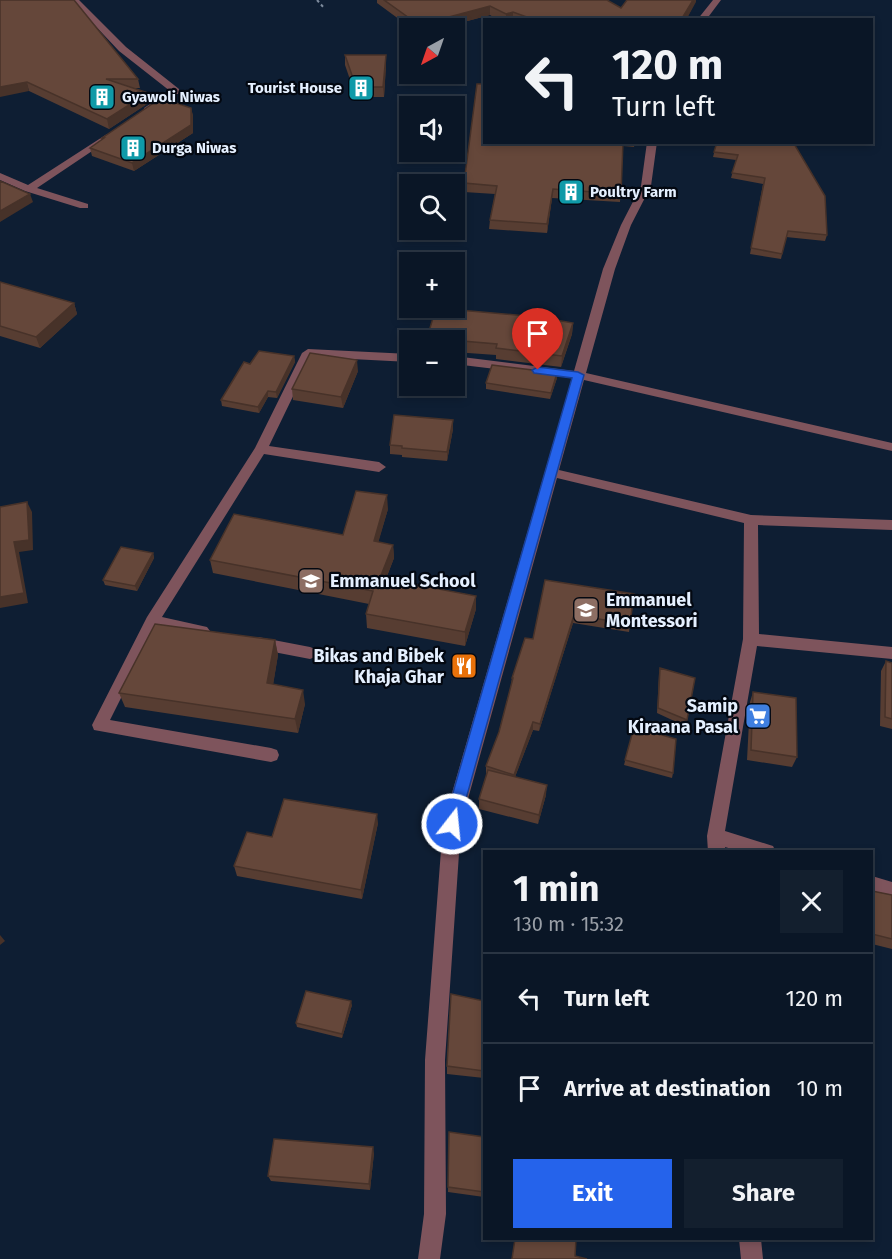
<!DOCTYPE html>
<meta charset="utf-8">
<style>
:root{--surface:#0a1626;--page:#131f2e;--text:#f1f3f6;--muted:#999fa7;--line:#2a3543;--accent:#2563eb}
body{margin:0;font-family:"Fira Sans",sans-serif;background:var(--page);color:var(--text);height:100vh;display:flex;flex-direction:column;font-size:22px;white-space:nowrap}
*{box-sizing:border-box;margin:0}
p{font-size:20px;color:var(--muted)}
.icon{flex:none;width:33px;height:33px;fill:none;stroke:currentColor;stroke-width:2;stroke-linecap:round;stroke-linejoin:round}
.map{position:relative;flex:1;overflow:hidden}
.panel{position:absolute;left:483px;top:850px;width:390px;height:390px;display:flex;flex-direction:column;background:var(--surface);border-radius:0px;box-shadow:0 3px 9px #0003,0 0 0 2px var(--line)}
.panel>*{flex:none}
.banner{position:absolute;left:483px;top:18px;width:390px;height:126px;border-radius:0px;box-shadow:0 3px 9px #0003,0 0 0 2px var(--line);background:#0a1626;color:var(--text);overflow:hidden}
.needle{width:39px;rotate:220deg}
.buttons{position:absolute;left:399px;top:18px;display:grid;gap:12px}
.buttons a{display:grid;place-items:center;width:66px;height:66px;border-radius:0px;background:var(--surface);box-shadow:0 3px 9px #0003,0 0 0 2px var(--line);font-size:30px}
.pin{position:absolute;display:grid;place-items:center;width:51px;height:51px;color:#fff;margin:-62px -26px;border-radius:50% 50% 50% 0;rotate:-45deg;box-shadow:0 0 6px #0007}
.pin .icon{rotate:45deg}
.me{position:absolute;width:66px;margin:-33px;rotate:16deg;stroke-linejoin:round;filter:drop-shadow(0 0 4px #0008)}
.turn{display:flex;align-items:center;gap:21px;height:126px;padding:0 30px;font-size:27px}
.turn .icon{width:78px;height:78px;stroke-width:2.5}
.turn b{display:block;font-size:42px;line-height:51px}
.round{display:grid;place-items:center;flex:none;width:63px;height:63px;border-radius:0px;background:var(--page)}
.overview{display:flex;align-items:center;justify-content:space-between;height:102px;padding:0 30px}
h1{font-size:36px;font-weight:700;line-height:45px}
.cta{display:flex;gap:12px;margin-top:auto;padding:12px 30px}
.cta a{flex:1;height:69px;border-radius:0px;background:var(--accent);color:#fff;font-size:24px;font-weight:700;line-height:69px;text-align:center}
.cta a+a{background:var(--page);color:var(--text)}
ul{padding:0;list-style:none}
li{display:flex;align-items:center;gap:18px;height:90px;padding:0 30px;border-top:2px solid var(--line)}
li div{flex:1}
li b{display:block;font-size:22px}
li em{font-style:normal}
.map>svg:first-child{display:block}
</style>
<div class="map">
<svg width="892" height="1259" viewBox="0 0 892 1259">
<rect width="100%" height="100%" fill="#0e1e33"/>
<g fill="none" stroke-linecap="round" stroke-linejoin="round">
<path stroke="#7d8b9d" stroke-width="2" stroke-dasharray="3 3" stroke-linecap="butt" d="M 317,0 L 325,9"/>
<path fill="#7e545c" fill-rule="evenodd" d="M 71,0 L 79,0 L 126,47 L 179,89 L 179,93 L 150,112 L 144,112 L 144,108 L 170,91 L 119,51 Z
M 713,0 L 721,0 L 706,20 L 697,20 Z
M 107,134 L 112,137 L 110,139 L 37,188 L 88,204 L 88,208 L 80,208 L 25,191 L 0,180 L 0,173 L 28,185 Z
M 647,142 L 657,142 L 651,186 L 631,225 L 615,269 L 586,373 L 892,443 L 892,451 L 584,380 L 559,470 L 751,515 L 892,520 L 892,530 L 758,525 L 759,634 L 892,647 L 892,659 L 757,646 L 725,831 L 773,846 L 776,852 L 742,852 L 725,847 L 726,852 L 708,852 L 707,836 L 743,639 L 744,523 L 557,478 L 461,824 L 445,1060 L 446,1214 L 440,1259 L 418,1259 L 424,1214 L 425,1060 L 443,824 L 572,378 L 454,364 L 454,356 L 574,371 L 603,269 L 621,225 L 641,186 Z
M 308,349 L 410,354 L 410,362 L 312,357 L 269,446 L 379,462 L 386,467 L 379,472 L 264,454 L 162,617 L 207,627 L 210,631 L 207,635 L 202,637 L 156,628 L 110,720 L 271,748 L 277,750 L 279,755 L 277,760 L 271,762 L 94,730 L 92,725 L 147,617 L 255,448 L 302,353 Z
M 258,637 L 310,647 L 315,649 L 318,653 L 315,657 L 310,659 L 258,649 L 253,647 L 250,643 L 253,639 Z
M 872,876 L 892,882 L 892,898 L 872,892 Z
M 739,1239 L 761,1239 L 763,1259 L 741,1259 Z"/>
</g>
<path fill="#573d32" d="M 0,0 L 138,79 L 140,88 L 134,88 L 148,93 L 150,102 L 109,129 L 29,91 Z
M 377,0 L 607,0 L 621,8 L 696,0 L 686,20 L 498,20 L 490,15 L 441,28 L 411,28 L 377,3 Z
M 345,55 L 386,65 L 384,97 L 356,97 L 345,65 Z
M 191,108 L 193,116 L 193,133 L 134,171 L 92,156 L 90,148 L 102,140 L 102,138 Z
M 484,142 L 635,142 L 634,147 L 623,146 L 620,202 L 552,198 L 547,233 L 489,229 L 490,220 L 495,194 L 464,192 L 464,183 Z
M 717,142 L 793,142 L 827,235 L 825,241 L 786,237 L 781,259 L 750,254 L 763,184 L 731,178 L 736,160 L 713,157 Z
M 0,282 L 74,303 L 77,314 L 40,348 L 0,336 Z
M 573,323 L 572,334 L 561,367 L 496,359 L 496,355 L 454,352 L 454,340 L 428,340 L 427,338 Z
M 294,356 L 295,362 L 277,398 L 268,397 L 259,413 L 222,406 L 221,400 L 250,364 Z
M 358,371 L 343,408 L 293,400 L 292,389 Z
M 557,378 L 550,399 L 486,389 L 486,383 Z
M 453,420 L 453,429 L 447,461 L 402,457 L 402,455 L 390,454 L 390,445 Z
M 388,509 L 378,542 L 393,545 L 394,558 L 386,579 L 476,596 L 476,609 L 465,646 L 367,628 L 366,614 L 369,604 L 213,573 L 210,560 L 343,535 Z
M 153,553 L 154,558 L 137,591 L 105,585 L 103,580 Z
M 545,580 L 630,624 L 629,632 L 573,623 L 539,731 L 533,730 L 515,777 L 546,795 L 538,824 L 479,809 L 479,799 L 487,774 L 486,773 L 486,766 L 499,732 L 511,685 L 512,678 L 533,639 Z
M 275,640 L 278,655 L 273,684 L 305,704 L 298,733 L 125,707 L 119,693 Z
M 886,661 L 892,663 L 892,729 L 880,726 L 881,671 Z
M 660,668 L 687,720 L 685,726 L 657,713 L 659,673 Z
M 753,692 L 797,757 L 792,767 L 747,760 L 750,702 Z
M 634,727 L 673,773 L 672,778 L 624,765 Z
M 378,823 L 362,899 L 237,876 L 234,866 L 272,837 Z
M 872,891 L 892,895 L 892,949 L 872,944 Z
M 484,1001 L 484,1078 L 447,1074 L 447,1066 Z
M 352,1005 L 342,1038 L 297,1027 L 296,1023 Z
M 449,1132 L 484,1137 L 484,1197 L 448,1192 Z
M 374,1153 L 370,1190 L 271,1181 L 268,1176 Z"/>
<path fill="#473229" d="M 693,0 L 696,0 L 696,2 L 686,20 L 681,20 Z
M 490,6 L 490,15 L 441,28 L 419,28 L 419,25 Z
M 513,12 L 513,20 L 506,20 L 506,14 Z
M 386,55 L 386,65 L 384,97 L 383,87 Z
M 27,82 L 29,91 L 0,97 L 0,87 Z
M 148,93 L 150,102 L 109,129 L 107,119 Z
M 191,108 L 193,116 L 193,133 L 134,171 L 132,163 Z
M 553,189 L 552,198 L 547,233 L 547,224 Z
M 30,194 L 33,202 L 0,222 L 0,211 Z
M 74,303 L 77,314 L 40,348 L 36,337 Z
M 573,323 L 572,334 L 561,367 L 562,356 Z
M 294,356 L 295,362 L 277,398 L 276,392 Z
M 357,360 L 358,371 L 343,408 L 341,397 Z
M 557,373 L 557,378 L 550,399 L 551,393 Z
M 268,391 L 268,397 L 259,413 L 258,407 Z
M 453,420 L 453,429 L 447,461 L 447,452 Z
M 387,495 L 388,509 L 375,554 L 374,541 Z
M 27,502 L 32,512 L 33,550 L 19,552 L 28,603 L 0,608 L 0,597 L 14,542 Z
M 393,545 L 394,558 L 381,591 L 380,578 Z
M 153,553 L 154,558 L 137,591 L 135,586 Z
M 476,596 L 476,609 L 465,646 L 465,632 Z
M 574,615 L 573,623 L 539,731 L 540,724 Z
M 275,640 L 278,655 L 271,698 L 267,683 Z
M 303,690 L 305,704 L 298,733 L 295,719 Z
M 533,722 L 533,730 L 513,782 L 514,775 Z
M 547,785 L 546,795 L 538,824 L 539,815 Z
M 377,814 L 378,823 L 362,899 L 361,890 Z
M 0,935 L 5,941 L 0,945 Z
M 351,1001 L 352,1005 L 342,1038 L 342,1034 Z
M 373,1147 L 374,1153 L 370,1190 L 369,1184 Z"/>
<path fill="#65473a" stroke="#473229" stroke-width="1.5" d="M 0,0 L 74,0 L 138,79 L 106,79 L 148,93 L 107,119 L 27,82 L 0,87 Z
M 384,0 L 607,0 L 621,8 L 627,0 L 693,0 L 681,20 L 535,20 L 513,12 L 506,14 L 490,6 L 419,25 Z
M 345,55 L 386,55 L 383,87 L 356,87 Z
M 477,84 L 484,84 L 484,142 L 623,142 L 621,194 L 553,189 L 547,224 L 490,220 L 497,186 L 464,183 Z
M 161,98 L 191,108 L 191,125 L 132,163 L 90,148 L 104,138 L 102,138 Z
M 717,142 L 793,142 L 825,196 L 827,235 L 788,231 L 782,254 L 751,248 L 765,178 L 732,173 L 738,155 L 714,152 Z
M 0,181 L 30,194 L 0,211 Z
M 0,282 L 74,303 L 36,337 L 0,326 Z
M 436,308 L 539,317 L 573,323 L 562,356 L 496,348 L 497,344 L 427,338 Z
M 259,351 L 294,356 L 276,392 L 268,391 L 258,407 L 221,400 L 244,362 L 250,364 Z
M 310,353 L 357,360 L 341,397 L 292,389 Z
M 492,365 L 557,373 L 551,393 L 486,383 Z
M 394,415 L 453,420 L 447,452 L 402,448 L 402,446 L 390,445 Z
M 356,491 L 387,495 L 374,541 L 393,545 L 380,578 L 476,596 L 465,632 L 366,614 L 373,591 L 210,560 L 234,514 L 343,535 Z
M 27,502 L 29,540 L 14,542 L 24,593 L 0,597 L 0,507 Z
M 121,547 L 153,553 L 135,586 L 103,580 Z
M 545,580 L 634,594 L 630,624 L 574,615 L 540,724 L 533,722 L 514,775 L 486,766 L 499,732 L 513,678 L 512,678 L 525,638 L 533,639 Z
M 155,624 L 275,640 L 267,683 L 303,690 L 295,719 L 119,693 Z
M 886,661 L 892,663 L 892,719 L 885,717 Z
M 660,668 L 695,678 L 687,720 L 658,708 Z
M 753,692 L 796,698 L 797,757 L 751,750 Z
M 634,727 L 676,739 L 673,773 L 625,760 Z
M 488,770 L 547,785 L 539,815 L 479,799 Z
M 284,799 L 377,814 L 361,890 L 234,866 L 247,832 L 272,837 Z
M 872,891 L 892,895 L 892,939 L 872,934 Z
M 306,991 L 351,1001 L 342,1034 L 296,1023 Z
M 451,994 L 484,1001 L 484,1071 L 447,1066 Z
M 449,1132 L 484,1137 L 484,1192 L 448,1187 Z
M 274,1139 L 373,1147 L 369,1184 L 268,1176 Z
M 515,1239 L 576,1239 L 575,1256 L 587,1259 L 512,1259 Z"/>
<path fill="#2563eb" stroke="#184099" stroke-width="1.5" d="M 538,367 L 578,372 L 584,375 L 459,824 L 457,829 L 452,831 L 446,829 L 444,824 L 572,378 L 534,373 L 532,370 Z"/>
<defs>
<symbol id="building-square" viewBox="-11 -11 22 22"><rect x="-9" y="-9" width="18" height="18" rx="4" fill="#0f9aa8" stroke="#030811"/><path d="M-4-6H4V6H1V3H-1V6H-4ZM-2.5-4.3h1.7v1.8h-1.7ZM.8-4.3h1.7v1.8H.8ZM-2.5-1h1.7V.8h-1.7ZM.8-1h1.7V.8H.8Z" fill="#fff"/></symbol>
<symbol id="school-square" viewBox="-11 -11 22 22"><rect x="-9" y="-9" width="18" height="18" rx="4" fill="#8d6e63" stroke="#030811"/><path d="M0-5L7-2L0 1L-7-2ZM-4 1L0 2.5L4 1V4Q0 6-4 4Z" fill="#fff"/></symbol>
<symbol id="restaurant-square" viewBox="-11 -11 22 22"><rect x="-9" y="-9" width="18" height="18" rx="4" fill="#e8710a" stroke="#030811"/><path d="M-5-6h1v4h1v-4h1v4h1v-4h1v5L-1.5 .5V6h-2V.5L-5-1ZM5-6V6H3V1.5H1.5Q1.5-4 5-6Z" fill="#fff"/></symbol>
<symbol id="supermarket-square" viewBox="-11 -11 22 22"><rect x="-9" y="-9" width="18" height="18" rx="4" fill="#3f7fe0" stroke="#030811"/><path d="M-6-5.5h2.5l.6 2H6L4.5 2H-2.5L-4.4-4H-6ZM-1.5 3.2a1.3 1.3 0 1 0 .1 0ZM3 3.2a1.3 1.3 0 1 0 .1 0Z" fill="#fff"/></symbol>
</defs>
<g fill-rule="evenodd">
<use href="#building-square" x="346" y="73" width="30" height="30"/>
<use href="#building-square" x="87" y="82" width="30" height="30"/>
<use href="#building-square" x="118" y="133" width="30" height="30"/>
<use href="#building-square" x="556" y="177" width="30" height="30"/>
<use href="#school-square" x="296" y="566" width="30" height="30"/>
<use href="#school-square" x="571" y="595" width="30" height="30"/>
<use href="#restaurant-square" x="449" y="651" width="30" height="30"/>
<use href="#supermarket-square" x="743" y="701" width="30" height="30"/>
</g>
<g text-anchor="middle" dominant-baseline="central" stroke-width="4.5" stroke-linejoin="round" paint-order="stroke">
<g font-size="15" font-weight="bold" fill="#e5f0ff" stroke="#030811" text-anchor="start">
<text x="342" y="88" text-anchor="end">Tourist House</text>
<text x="122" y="97">Gyawoli Niwas</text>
<text x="152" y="148">Durga Niwas</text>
<text x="590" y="192">Poultry Farm</text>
</g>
<g font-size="18" font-weight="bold" fill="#e5f0ff" stroke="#030811" text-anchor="start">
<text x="330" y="581">Emmanuel School</text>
<text x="606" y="600">Emmanuel<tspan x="606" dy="21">Montessori</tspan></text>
<text x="444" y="656" text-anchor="end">Bikas and Bibek<tspan x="444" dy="21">Khaja Ghar</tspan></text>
<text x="738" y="706" text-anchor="end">Samip<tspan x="738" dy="21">Kiraana Pasal</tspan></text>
</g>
</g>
</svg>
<div class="buttons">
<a><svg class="needle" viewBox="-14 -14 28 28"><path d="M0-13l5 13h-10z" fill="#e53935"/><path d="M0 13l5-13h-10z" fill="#999fa7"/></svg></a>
<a><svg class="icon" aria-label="sound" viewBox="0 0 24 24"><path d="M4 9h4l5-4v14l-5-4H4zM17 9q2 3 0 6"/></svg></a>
<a><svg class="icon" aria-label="search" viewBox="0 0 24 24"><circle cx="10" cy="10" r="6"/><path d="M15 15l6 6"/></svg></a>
<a>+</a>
<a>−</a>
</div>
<div class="pin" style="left:538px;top:370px;background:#d93025"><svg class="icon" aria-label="arrive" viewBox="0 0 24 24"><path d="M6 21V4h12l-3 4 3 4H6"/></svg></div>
<svg class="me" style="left:452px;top:824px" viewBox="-20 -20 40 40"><circle r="17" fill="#2563eb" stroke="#fff" stroke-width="3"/><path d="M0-11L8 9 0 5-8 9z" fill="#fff"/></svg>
<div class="banner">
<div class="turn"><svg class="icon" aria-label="left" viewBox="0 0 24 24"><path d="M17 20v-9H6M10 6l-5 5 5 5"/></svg><div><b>120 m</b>Turn left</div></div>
</div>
<section class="panel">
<div class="overview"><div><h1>1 min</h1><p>130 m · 15:32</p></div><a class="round"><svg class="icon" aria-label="close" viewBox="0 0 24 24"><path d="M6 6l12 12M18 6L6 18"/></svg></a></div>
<ul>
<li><svg class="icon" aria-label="left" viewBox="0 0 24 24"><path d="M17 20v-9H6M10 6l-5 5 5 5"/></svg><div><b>Turn left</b></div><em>120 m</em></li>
<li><svg class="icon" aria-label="arrive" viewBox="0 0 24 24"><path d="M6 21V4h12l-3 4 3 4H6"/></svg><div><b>Arrive at destination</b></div><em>10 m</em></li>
</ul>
<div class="cta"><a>Exit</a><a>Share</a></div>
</section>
</div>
